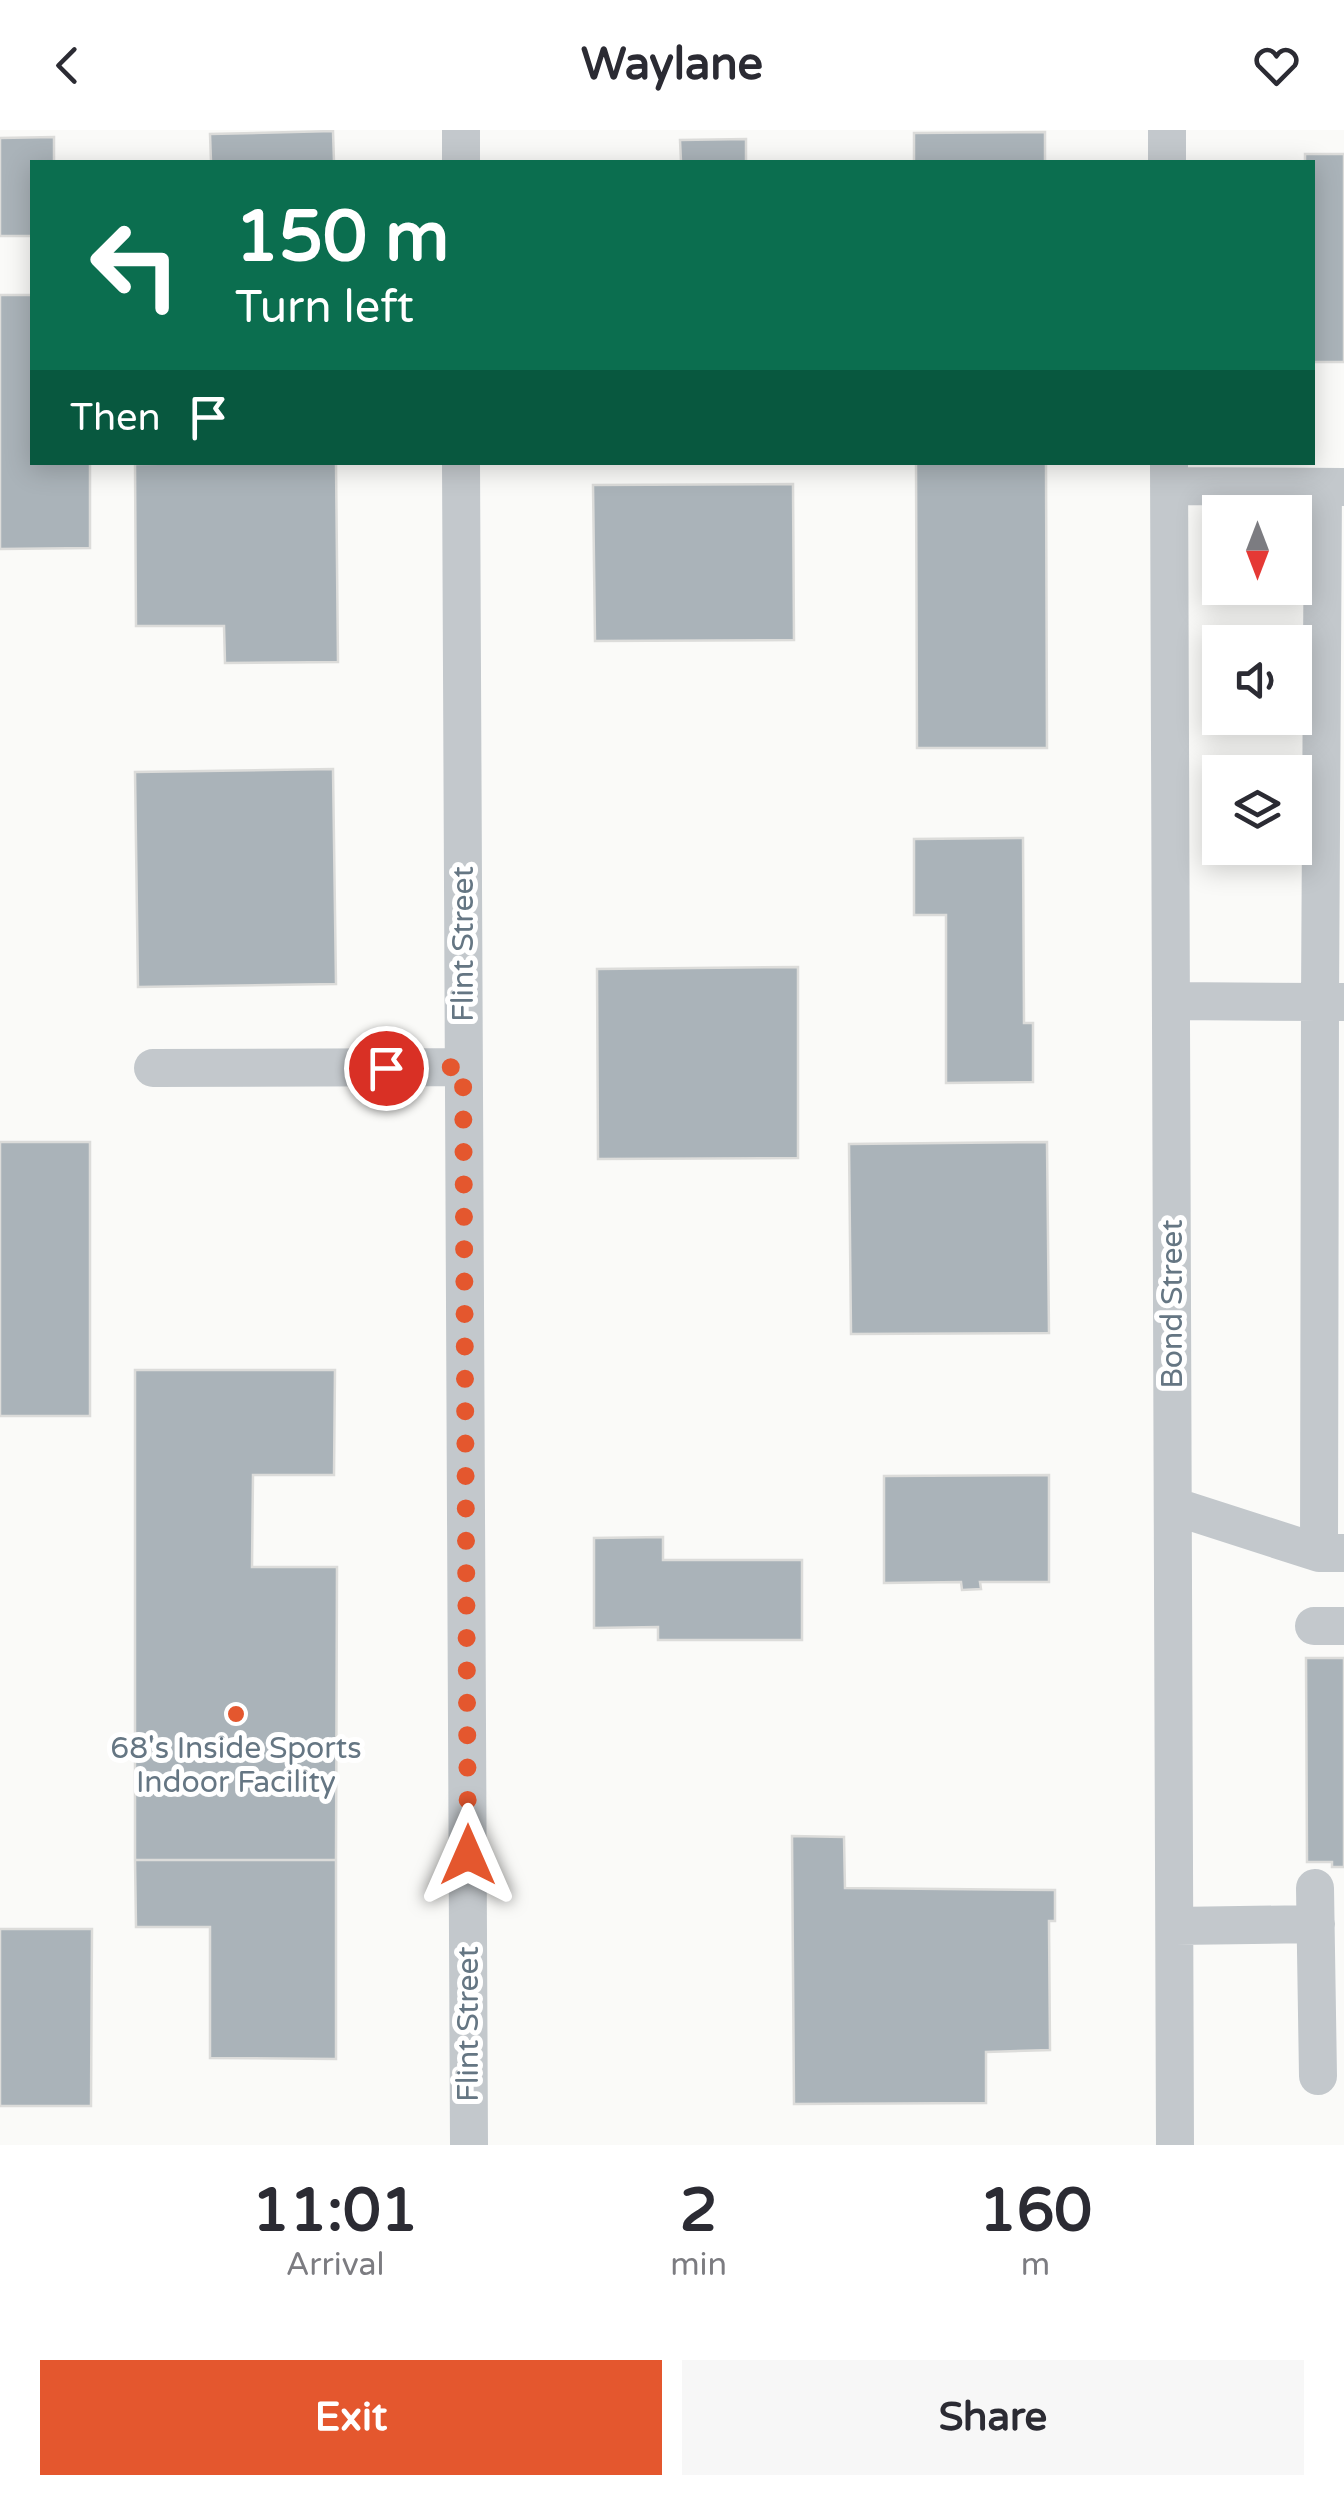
<!DOCTYPE html>
<style>
:root{--surface:#fff;--page:#f7f7f7;--text:#2b2b33;--muted:#7c7c81;--accent:#e4572e}
body{margin:0;font-family:"Varela Round",sans-serif;background:var(--page);color:var(--text);height:100vh;display:flex;flex-direction:column;font-size:38px;white-space:nowrap}
*{box-sizing:border-box;margin:0}
p{font-size:32px;color:var(--muted)}
.icon{flex:none;width:55px;height:55px;fill:none;stroke:currentColor;stroke-width:2;stroke-linecap:round;stroke-linejoin:round}
.map{position:relative;height:2015px;overflow:hidden}
.details{display:flex;flex-direction:column;background:var(--surface);flex:1}
.details>*{flex:none}
.top-card{position:absolute;left:30px;top:30px;width:1285px;height:305px;border-radius:0px;box-shadow:0 5px 25px #0003;background:#0b6e4f;color:#fff;overflow:hidden}
.needle{width:65px;rotate:180deg}
.tools{position:absolute;left:1202px;top:365px;display:grid;gap:20px}
.tools a{display:grid;place-items:center;width:110px;height:110px;border-radius:0px;background:var(--surface);box-shadow:0 5px 25px #0003;font-size:50px}
.pin{position:absolute;display:grid;place-items:center;width:85px;height:85px;color:#fff;margin:-42px;border:5px solid #fff;border-radius:50%;box-shadow:0 2px 10px #0007}
.me{position:absolute;width:110px;margin:-55px;rotate:0deg;stroke-linejoin:round;filter:drop-shadow(0 0 8px #0008)}
.turn{display:flex;align-items:center;gap:35px;height:210px;padding:0 40px;font-size:45px}
.turn .icon{width:130px;height:130px;stroke-width:2.5}
.turn b{display:block;font-size:70px;line-height:85px}
.then{display:flex;align-items:center;height:95px;padding:0 40px;background:#0003;gap:20px;font-size:38px}
.eta{display:flex;justify-content:space-evenly;align-items:center;height:170px;text-align:center}
.eta b{font-size:60px;font-weight:700;line-height:70px}
.primary-button{display:flex;gap:20px;margin-top:auto;padding:20px 40px}
.primary-button a{flex:1;height:115px;border-radius:0px;background:var(--accent);color:#fff;font-size:40px;font-weight:700;line-height:115px;text-align:center}
.primary-button a+a{background:var(--page);color:var(--text)}
header{display:flex;justify-content:space-between;align-items:center;height:130px;padding:0 40px;background:var(--surface);font-size:45px;font-weight:700}
.map>svg:first-child{display:block}
</style>
<header><svg class="icon" aria-label="back" viewBox="0 0 24 24"><path d="M15 5l-7 7 7 7"/></svg>Waylane<svg class="icon" aria-label="heart" viewBox="0 0 24 24"><path d="M12 20l-8-8c-3-5 5-10 8-4 3-6 11-1 8 4z"/></svg></header>
<div class="map">
<svg width="1344" height="2015" viewBox="0 0 1344 2015">
<rect width="100%" height="100%" fill="#fafaf8"/>
<path fill="#aab3b9" stroke="#dcdcda" stroke-width="2.5" d="M 333,1 L 334,32 L 211,32 L 210,4 Z
M 1045,2 L 1045,32 L 914,32 L 914,3 Z
M 54,7 L 54,32 L 32,32 L 32,106 L 0,106 L 0,8 Z
M 746,9 L 746,32 L 681,32 L 680,10 Z
M 1305,24 L 1344,24 L 1344,232 L 1312,232 L 1312,32 L 1305,32 Z
M 0,165 L 32,165 L 32,332 L 90,332 L 90,418 L 0,419 Z
M 336,332 L 338,532 L 225,533 L 224,496 L 136,496 L 135,334 Z
M 916,332 L 1046,332 L 1047,618 L 917,618 Z
M 793,354 L 794,510 L 595,511 L 593,355 Z
M 333,639 L 336,854 L 138,857 L 135,642 Z
M 1023,708 L 1024,893 L 1033,893 L 1033,952 L 946,953 L 946,785 L 914,785 L 914,709 Z
M 798,837 L 798,1028 L 598,1029 L 597,839 Z
M 0,1012 L 90,1012 L 90,1286 L 0,1286 Z
M 1047,1012 L 1049,1203 L 851,1204 L 849,1014 Z
M 135,1240 L 335,1240 L 334,1345 L 253,1345 L 252,1437 L 337,1437 L 336,1730 L 135,1730 Z
M 1049,1345 L 1049,1452 L 980,1452 L 981,1459 L 962,1460 L 961,1452 L 884,1453 L 884,1346 Z
M 663,1407 L 663,1430 L 802,1430 L 802,1510 L 658,1510 L 658,1497 L 594,1498 L 594,1408 Z
M 1306,1528 L 1344,1528 L 1344,1737 L 1332,1737 L 1332,1732 L 1307,1732 Z
M 792,1706 L 844,1707 L 845,1758 L 1055,1760 L 1055,1791 L 1049,1791 L 1050,1920 L 986,1922 L 986,1973 L 794,1974 Z
M 135,1730 L 336,1730 L 336,1929 L 210,1928 L 210,1797 L 136,1797 Z
M 0,1799 L 92,1799 L 91,1976 L 0,1976 Z"/>
<g fill="none" stroke-linecap="round" stroke-linejoin="round">
<path stroke="#c3c8cc" stroke-width="38" d="M 461,0 L 461,32
M 1167,0 L 1167,32
M 461,332 L 469,2015
M 1169,332 L 1175,2015
M 1169,356 L 1344,357
M 1323,357 L 1320,872 L 1342,872
M 1171,871 L 1320,872 L 1319,1423
M 153,938 L 463,937
M 1173,1376 L 1319,1423 L 1342,1423
M 1314,1496 L 1344,1496
M 1315,1758 L 1318,1946
M 1175,1796 L 1316,1794"/>
</g>
<g fill="none" stroke-linecap="round" stroke-linejoin="round">
<path stroke="#e4572e" stroke-width="18" stroke-dasharray="0 32.4" d="M 386,938 L 463,937 L 468,1725"/>
</g>
<circle fill="#e4572e" stroke="#fff" stroke-width="4" cx="236" cy="1584" r="10"/>
<g text-anchor="middle" dominant-baseline="central" stroke-width="10" stroke-linejoin="round" paint-order="stroke">
<g font-size="30" fill="#657683" stroke="#fff">
<text transform="translate(463 814) rotate(-90)">Flint Street</text>
<text transform="translate(1172 1174) rotate(-90)">Bond Street</text>
<text transform="translate(468 1894) rotate(-90)">Flint Street</text>
</g>
<g font-size="30" fill="#657683" stroke="#fff">
<text x="236" y="1618">68's Inside Sports<tspan x="236" dy="34">Indoor Facility</tspan></text>
</g>
</g>
</svg>
<div class="tools">
<a><svg class="needle" viewBox="-14 -14 28 28"><path d="M0-13l5 13h-10z" fill="#e53935"/><path d="M0 13l5-13h-10z" fill="#7c7c81"/></svg></a>
<a><svg class="icon" aria-label="sound" viewBox="0 0 24 24"><path d="M4 9h4l5-4v14l-5-4H4zM17 9q2 3 0 6"/></svg></a>
<a><svg class="icon" aria-label="layers" viewBox="0 0 24 24"><path d="M12 4l9 5-9 5-9-5zM3 14l9 5 9-5"/></svg></a>
</div>
<div class="pin" style="left:386px;top:938px;background:#d93025"><svg class="icon" aria-label="arrive" viewBox="0 0 24 24"><path d="M6 21V4h12l-3 4 3 4H6"/></svg></div>
<svg class="me" style="left:468px;top:1725px" viewBox="-20 -20 40 40"><path d="M0-17L14 15 0 8-14 15z" fill="#e4572e" stroke="#fff" stroke-width="4"/></svg>
<div class="top-card">
<div class="turn"><svg class="icon" aria-label="left" viewBox="0 0 24 24"><path d="M17 20v-9H6M10 6l-5 5 5 5"/></svg><div><b>150 m</b>Turn left</div></div>
<div class="then">Then<svg class="icon" aria-label="arrive" viewBox="0 0 24 24"><path d="M6 21V4h12l-3 4 3 4H6"/></svg></div>
</div>
</div>
<section class="details">
<div class="eta">
<div><b>11:01</b><p>Arrival</p></div>
<div><b>2</b><p>min</p></div>
<div><b>160</b><p>m</p></div>
</div>
<div class="primary-button"><a>Exit</a><a>Share</a></div>
</section>
